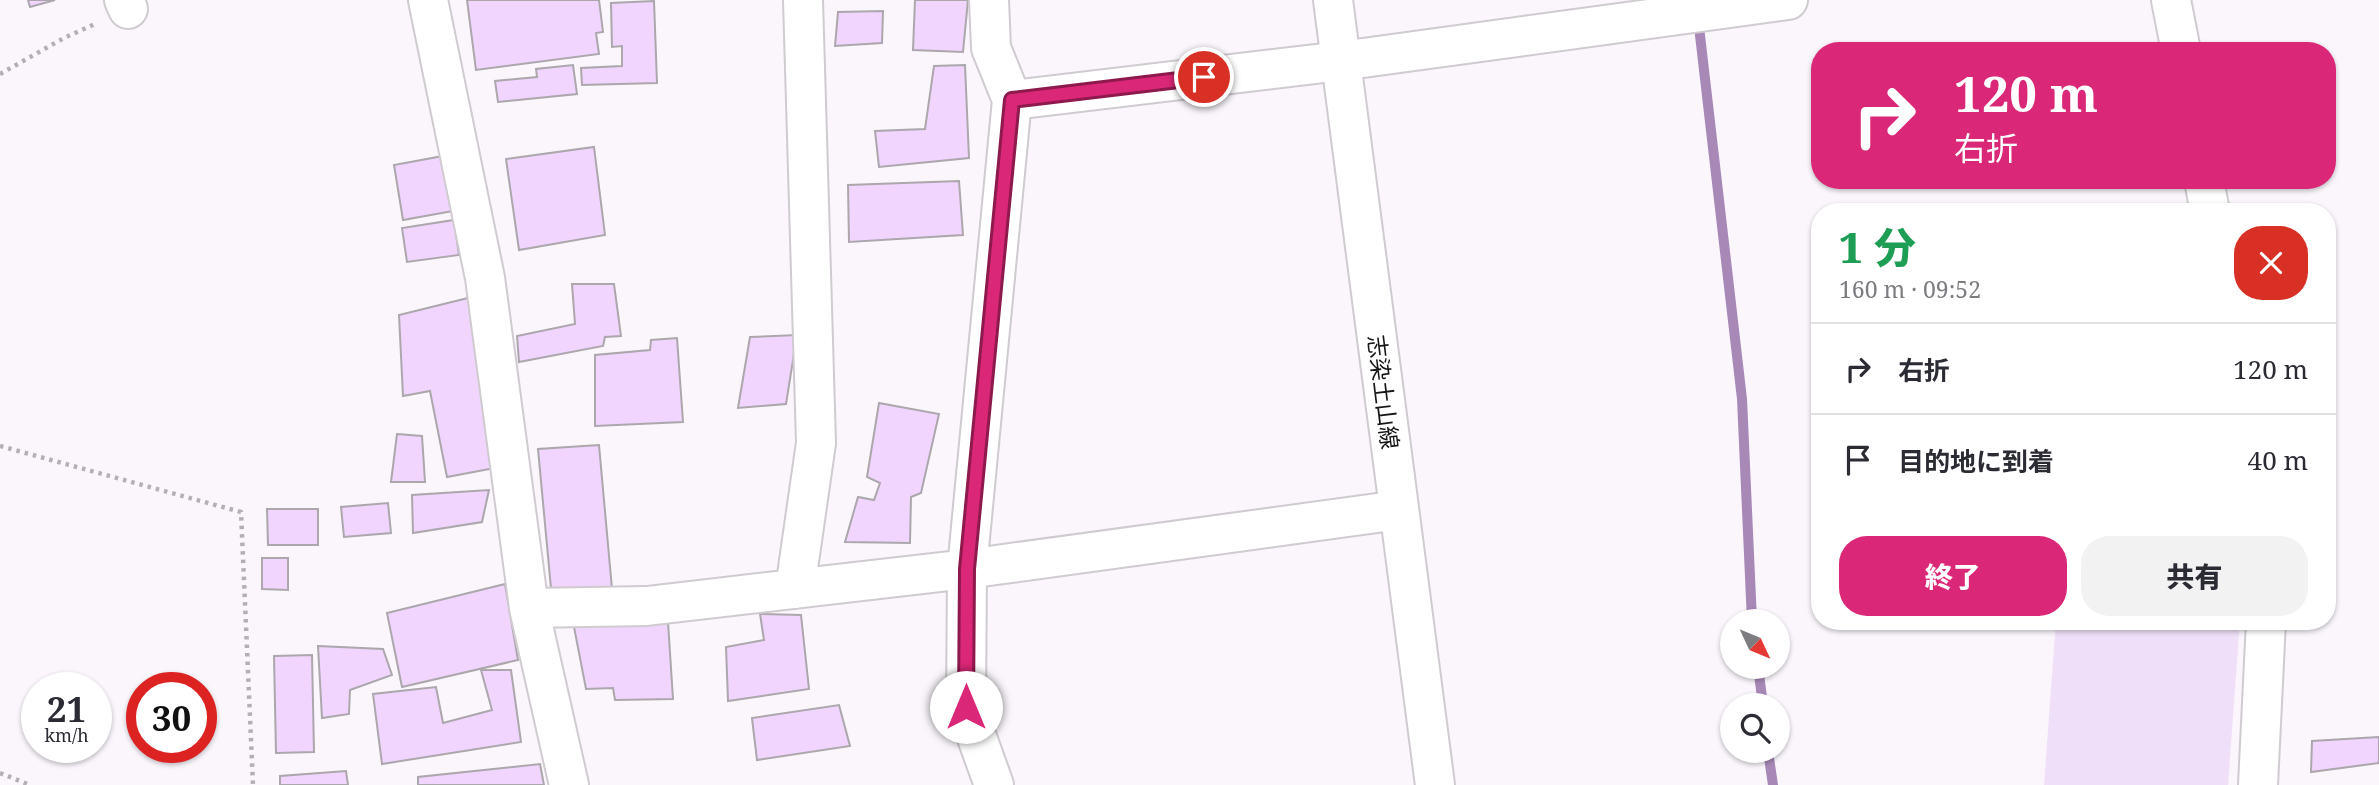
<!DOCTYPE html>
<html lang="ja">
<meta charset="utf-8">
<style>
:root{--surface:#fff;--page:#f2f2f3;--text:#2b2b33;--muted:#7c7c81;--line:#e1e1e2;--accent:#db2777}
body{margin:0;font-family:"Noto Serif","Noto Sans JP",serif;background:var(--page);color:var(--text);height:100vh;display:flex;flex-direction:column;font-size:26px;white-space:nowrap}
*{box-sizing:border-box;margin:0}
p{font-size:23px;color:var(--muted)}
.icon{flex:none;width:38px;height:38px;fill:none;stroke:currentColor;stroke-width:2;stroke-linecap:round;stroke-linejoin:round}
.map{position:relative;flex:1;overflow:hidden}
.details{position:absolute;left:1811px;top:203px;width:525px;height:427px;display:flex;flex-direction:column;background:var(--surface);border-radius:28px;box-shadow:0 2px 5px #0004}
.details>*{flex:none}
.top-card{position:absolute;left:1811px;top:42px;width:525px;height:147px;border-radius:28px;box-shadow:0 2px 5px #0004;background:#db2777;color:#fff;overflow:hidden}
.needle{width:46px;rotate:134deg}
.tools{position:absolute;left:1720px;top:609px;display:grid;gap:14px}
.tools a{display:grid;place-items:center;width:70px;height:70px;border-radius:50%;background:var(--surface);box-shadow:0 2px 5px #0004;font-size:35px}
.speed{position:absolute;left:21px;top:672px;display:flex;gap:14px;font-size:35px;font-weight:700;text-align:center}
.speed>*{display:grid;place-content:center;width:91px;height:91px;border-radius:50%;background:var(--surface);box-shadow:0 2px 5px #0004;line-height:1}
.speed small{font-size:18px;font-weight:400}
.speed .limit{border:10px solid #d22;background:#fff;color:#111}
.pin{position:absolute;display:grid;place-items:center;width:60px;height:60px;color:#fff;margin:-30px;border:4px solid #fff;border-radius:50%;box-shadow:0 2px 7px #0007}
.me{position:absolute;width:77px;margin:-38px;rotate:0deg;stroke-linejoin:round;filter:drop-shadow(0 0 5px #0008)}
.turn{display:flex;align-items:center;gap:24px;height:147px;padding:0 28px;font-size:32px}
.turn .icon{width:91px;height:91px;stroke-width:2.5}
.turn b{display:block;font-size:49px;line-height:60px}
.round{display:grid;place-items:center;flex:none;width:74px;height:74px;border-radius:28px;background:var(--page)}
.headline{display:flex;align-items:center;justify-content:space-between;height:119px;padding:0 28px}
h1{font-size:42px;font-weight:800;line-height:52px;color:#1e9e55}
.action{display:flex;gap:14px;margin-top:auto;padding:14px 28px}
.action a{flex:1;height:80px;border-radius:28px;background:var(--accent);color:#fff;font-size:28px;font-weight:800;line-height:80px;text-align:center}
.action a+a{background:var(--page);color:var(--text)}
ul{padding:0;list-style:none}
li{display:flex;align-items:center;gap:21px;height:91px;padding:0 28px;border-top:2px solid var(--line)}
li div{flex:1}
li b{display:block;font-size:26px}
li em{font-style:normal}
.map>svg:first-child{display:block}
</style>
<div class="map">
<svg width="2379" height="785" viewBox="0 0 2379 785">
<rect width="100%" height="100%" fill="#faf6fc"/>
<path fill="#f0dff8" d="M 2056,621 L 2240,621 L 2228,785 L 2044,785 Z"/>
<g fill="none" stroke-linecap="round" stroke-linejoin="round">
<path stroke="#a888b7" stroke-width="10" d="M 1698,18 L 1742,399 L 1752,621
M 1758,667 L 1763,705
M 1768,751 L 1773,785"/>
</g>
<path fill="#f1d5fe" stroke="#aba7ad" stroke-width="2" d="M 28,0 L 55,0 L 30,7 Z
M 467,0 L 599,0 L 603,32 L 596,33 L 599,54 L 476,70 Z
M 915,0 L 968,0 L 963,52 L 913,50 Z
M 654,1 L 657,83 L 582,85 L 581,68 L 622,66 L 622,46 L 612,47 L 611,3 Z
M 883,11 L 882,43 L 835,46 L 838,12 Z
M 573,65 L 577,94 L 498,102 L 495,81 L 537,77 L 536,69 Z
M 965,65 L 969,158 L 879,167 L 875,131 L 925,129 L 934,66 Z
M 594,147 L 605,235 L 519,250 L 506,159 Z
M 443,156 L 453,211 L 403,220 L 394,165 Z
M 959,181 L 963,235 L 849,242 L 848,185 Z
M 454,220 L 459,255 L 407,262 L 402,228 Z
M 572,284 L 614,284 L 621,336 L 605,337 L 603,346 L 519,362 L 517,336 L 575,324 Z
M 472,297 L 495,468 L 447,477 L 430,391 L 403,396 L 399,315 Z
M 797,335 L 786,404 L 738,408 L 750,337 Z
M 677,338 L 683,422 L 595,426 L 595,355 L 650,350 L 651,340 Z
M 879,403 L 939,414 L 921,493 L 911,497 L 910,543 L 845,542 L 858,497 L 874,500 L 880,483 L 867,477 Z
M 397,434 L 422,436 L 425,482 L 391,482 Z
M 599,445 L 613,600 L 552,599 L 538,449 Z
M 489,490 L 482,522 L 413,533 L 412,495 Z
M 388,503 L 391,533 L 344,537 L 341,507 Z
M 267,509 L 318,509 L 318,545 L 268,545 Z
M 262,558 L 288,558 L 288,590 L 262,589 Z
M 505,584 L 518,660 L 402,687 L 387,613 Z
M 760,614 L 801,615 L 809,689 L 728,701 L 726,647 L 764,640 Z
M 668,622 L 673,699 L 615,700 L 613,688 L 586,689 L 574,627 Z
M 318,646 L 383,649 L 392,675 L 350,690 L 349,714 L 322,718 Z
M 312,655 L 314,752 L 276,753 L 274,656 Z
M 481,670 L 511,670 L 521,742 L 382,764 L 373,694 L 436,687 L 443,723 L 492,710 Z
M 839,705 L 850,746 L 757,760 L 752,718 Z
M 2379,737 L 2379,763 L 2311,772 L 2312,741 Z
M 540,764 L 544,785 L 418,785 L 418,777 Z
M 346,771 L 348,785 L 280,785 L 280,776 Z"/>
<g fill="none" stroke-linecap="round" stroke-linejoin="round">
<defs>
<path id="minor" d="M 124,0 L 128,9
M 428,0 L 485,278 L 529,608 L 569,785
M 989,0 L 991,48 L 1012,100 L 967,569 L 966,707 L 994,785
M 2171,0 L 2181,51
M 1012,100 L 1341,61 L 1788,0
M 2204,180 L 2210,212
M 795,589 L 816,443 L 803,0
M 529,608 L 647,606 L 967,569 L 1399,510
M 2258,785 L 2266,621"/>
<path id="major" d="M 1333,0 L 1435,785"/>
</defs>
<use href="#minor" stroke="#cfcbd0" stroke-width="42"/>
<use href="#major" stroke="#cfcbd0" stroke-width="42"/>
<path stroke="#b3b0b5" stroke-width="4.5" stroke-dasharray="3.5 5" stroke-linecap="butt" d="M 0,74 L 64,38 L 95,24
M 0,446 L 241,512 L 253,785
M 0,773 L 30,785"/>
<use href="#minor" stroke="#fff" stroke-width="38"/>
<use href="#major" stroke="#fff" stroke-width="38"/>
</g>
<g fill="none" stroke-linecap="round" stroke-linejoin="round">
<defs>
<path id="route" d="M 966,707 L 967,569 L 1012,100 L 1204,77"/>
</defs>
<use href="#route" stroke="#8e194d" stroke-width="18"/>
<use href="#route" stroke="#db2777" stroke-width="12"/>
</g>
<g text-anchor="middle" dominant-baseline="central" stroke-width="7" stroke-linejoin="round" paint-order="stroke">
<g font-size="23" fill="#171618" stroke="#fff">
<text transform="translate(1384 392) rotate(83)">志染土山線</text>
</g>
</g>
</svg>
<div class="tools">
<a><svg class="needle" viewBox="-14 -14 28 28"><path d="M0-13l5 13h-10z" fill="#e53935"/><path d="M0 13l5-13h-10z" fill="#7c7c81"/></svg></a>
<a><svg class="icon" aria-label="search" viewBox="0 0 24 24"><circle cx="10" cy="10" r="6"/><path d="M15 15l6 6"/></svg></a>
</div>
<div class="speed"><div>21<small>km/h</small></div><div class="limit">30</div></div>
<div class="pin" style="left:1204px;top:77px;background:#d93025"><svg class="icon" aria-label="arrive" viewBox="0 0 24 24"><path d="M6 21V4h12l-3 4 3 4H6"/></svg></div>
<svg class="me" style="left:966px;top:707px" viewBox="-20 -20 40 40"><circle r="19" fill="#fff"/><path d="M0-13L10 11 0 6-10 11z" fill="#db2777"/></svg>
<div class="top-card">
<div class="turn"><svg class="icon" aria-label="right" viewBox="0 0 24 24"><path d="M7 20v-9h11M14 6l5 5-5 5"/></svg><div><b>120 m</b>右折</div></div>
</div>
<section class="details">
<div class="headline"><div><h1>1 分</h1><p>160 m · 09:52</p></div><a class="round" style="background:#d93025;color:#fff"><svg class="icon" aria-label="close" viewBox="0 0 24 24"><path d="M6 6l12 12M18 6L6 18"/></svg></a></div>
<ul>
<li><svg class="icon" aria-label="right" viewBox="0 0 24 24"><path d="M7 20v-9h11M14 6l5 5-5 5"/></svg><div><b>右折</b></div><em>120 m</em></li>
<li><svg class="icon" aria-label="arrive" viewBox="0 0 24 24"><path d="M6 21V4h12l-3 4 3 4H6"/></svg><div><b>目的地に到着</b></div><em>40 m</em></li>
</ul>
<div class="action"><a>終了</a><a>共有</a></div>
</section>
</div>
